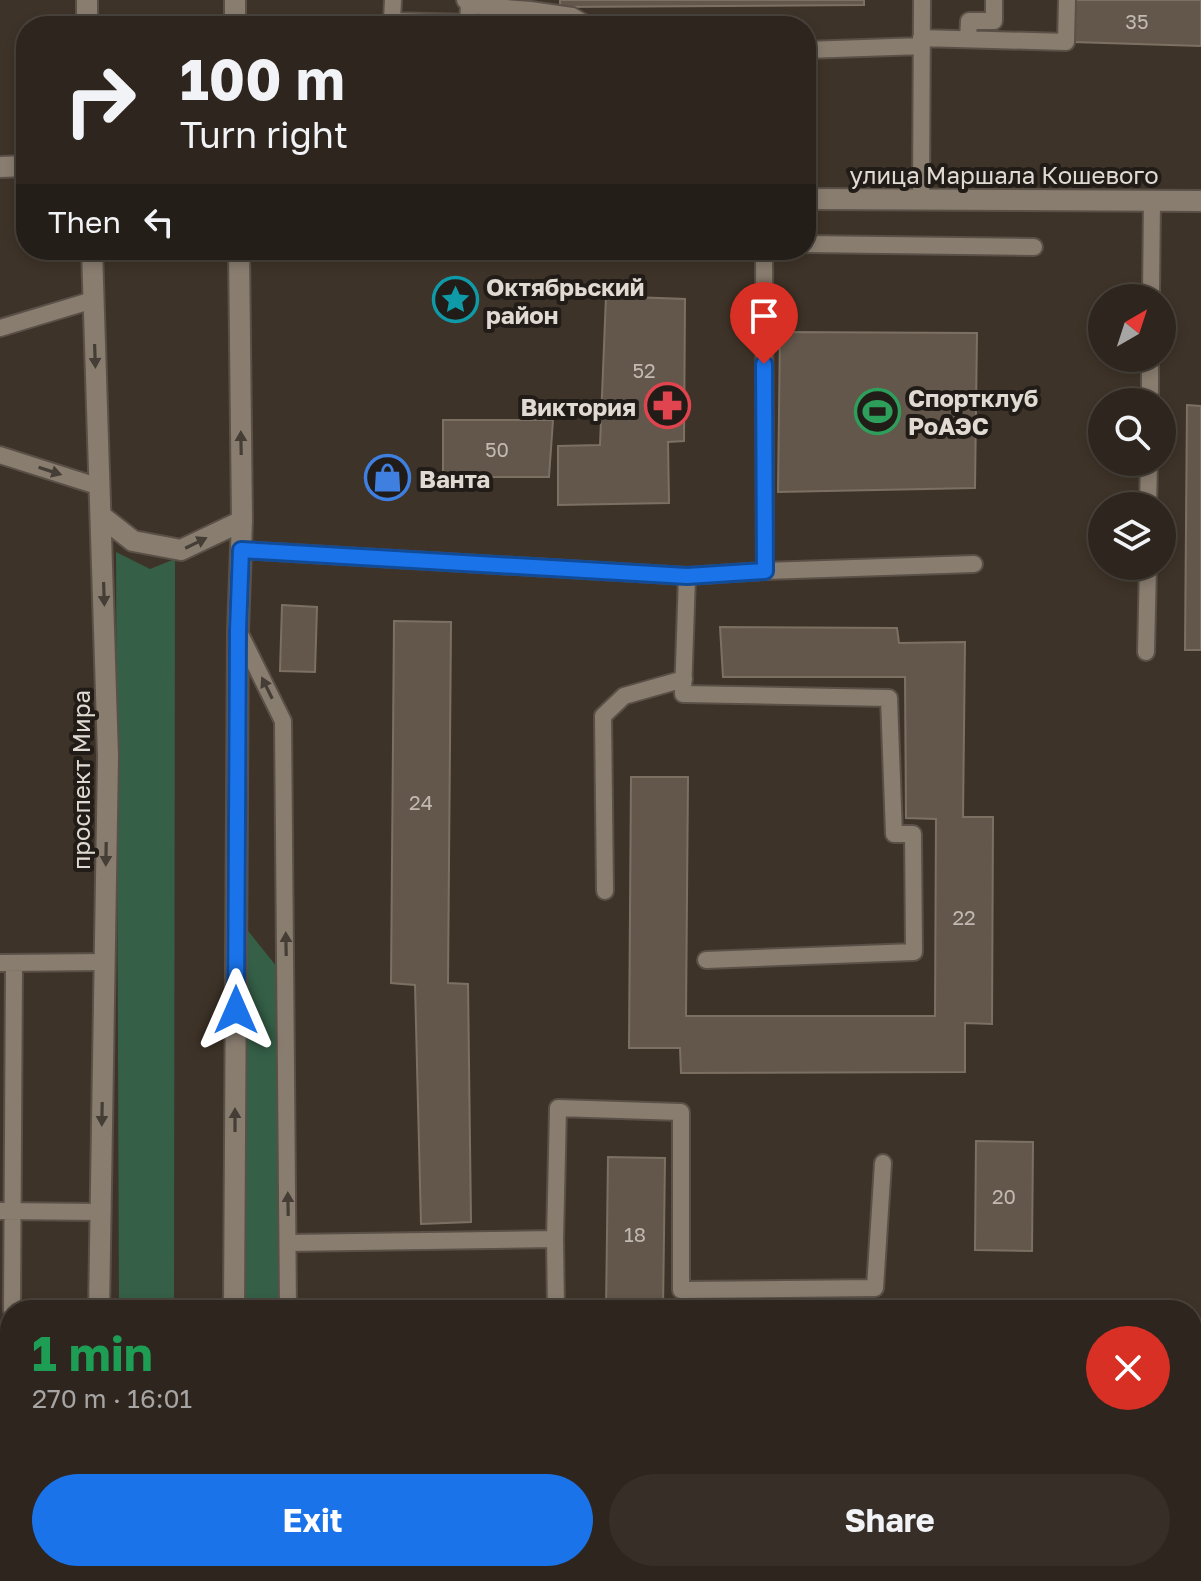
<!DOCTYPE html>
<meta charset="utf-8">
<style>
:root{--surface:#2e261e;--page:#362e27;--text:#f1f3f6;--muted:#a7a5a4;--line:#49433c;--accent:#1a73e8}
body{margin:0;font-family:"Golos Text",sans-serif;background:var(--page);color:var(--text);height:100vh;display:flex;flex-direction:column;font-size:30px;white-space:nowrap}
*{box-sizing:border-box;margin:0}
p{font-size:26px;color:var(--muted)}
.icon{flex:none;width:44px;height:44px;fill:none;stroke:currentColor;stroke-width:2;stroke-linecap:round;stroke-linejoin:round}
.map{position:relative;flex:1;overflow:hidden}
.details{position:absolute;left:0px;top:1300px;width:1202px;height:282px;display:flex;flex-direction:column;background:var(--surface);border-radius:32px 32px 0 0;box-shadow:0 4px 12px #0003,0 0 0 2px var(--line)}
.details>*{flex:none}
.guide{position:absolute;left:16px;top:16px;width:800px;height:244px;border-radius:32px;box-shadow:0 4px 12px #0003,0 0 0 2px var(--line);background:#2e261e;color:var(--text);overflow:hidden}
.needle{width:52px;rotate:39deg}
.buttons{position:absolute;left:1088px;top:284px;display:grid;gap:16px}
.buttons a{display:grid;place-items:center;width:88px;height:88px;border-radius:50%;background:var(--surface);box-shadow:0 4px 12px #0003,0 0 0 2px var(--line);font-size:40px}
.pin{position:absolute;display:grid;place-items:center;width:68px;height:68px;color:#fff;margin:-82px -34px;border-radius:50% 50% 50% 0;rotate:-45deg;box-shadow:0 0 8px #0007}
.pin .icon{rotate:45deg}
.me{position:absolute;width:88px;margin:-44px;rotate:0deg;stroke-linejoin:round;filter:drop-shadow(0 0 6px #0008)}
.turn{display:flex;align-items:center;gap:28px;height:168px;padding:0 32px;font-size:36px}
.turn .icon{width:104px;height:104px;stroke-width:2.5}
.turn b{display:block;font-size:56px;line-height:68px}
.then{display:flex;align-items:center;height:76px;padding:0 32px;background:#0003;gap:16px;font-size:30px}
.round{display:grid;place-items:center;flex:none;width:84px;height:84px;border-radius:42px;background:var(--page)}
.summary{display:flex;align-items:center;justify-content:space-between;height:136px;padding:0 32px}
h1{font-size:48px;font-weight:700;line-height:60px;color:#1e9e55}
.cta{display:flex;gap:16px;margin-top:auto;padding:16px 32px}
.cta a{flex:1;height:92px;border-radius:48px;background:var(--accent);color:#fff;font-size:32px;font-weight:700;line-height:92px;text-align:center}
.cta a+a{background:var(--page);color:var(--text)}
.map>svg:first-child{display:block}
</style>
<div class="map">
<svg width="1201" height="1581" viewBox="0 0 1201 1581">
<rect width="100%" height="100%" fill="#3e3328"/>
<path fill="#355f47" d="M 116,552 L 150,569 L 175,559 L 174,1310 L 119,1310 Z
M 241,922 L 281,972 L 283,1310 L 239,1310 Z
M 1201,1474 L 1201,1581 L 1167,1581 L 1167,1572 L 1192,1572 L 1192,1481 Z
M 120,1572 L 173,1572 L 173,1581 L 120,1581 Z
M 238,1572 L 286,1572 L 286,1581 L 238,1581 Z"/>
<path fill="#63574b" stroke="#7c7063" stroke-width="2" d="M 560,0 L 864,0 L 864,5 L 560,7 Z
M 1074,0 L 1201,0 L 1201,46 L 1073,42 Z
M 606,296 L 685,299 L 684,441 L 668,442 L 669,503 L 558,505 L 558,446 L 600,445 Z
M 780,332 L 977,333 L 975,488 L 778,492 Z
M 1187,405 L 1201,406 L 1201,650 L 1185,650 Z
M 443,420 L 553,420 L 549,477 L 443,477 Z
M 282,605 L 317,607 L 315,672 L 280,671 Z
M 394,621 L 451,622 L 448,983 L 468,984 L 471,1222 L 421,1224 L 415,985 L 391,983 Z
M 720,627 L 897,628 L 899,643 L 965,642 L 963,817 L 993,817 L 992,1024 L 965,1023 L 965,1072 L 681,1073 L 680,1048 L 629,1048 L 631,777 L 688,777 L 686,1016 L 935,1016 L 936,819 L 906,818 L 905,677 L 723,677 Z
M 976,1141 L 1033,1142 L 1032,1251 L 975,1250 Z
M 608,1157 L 665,1158 L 663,1310 L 606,1310 Z
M 904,1303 L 961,1303 L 961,1310 L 904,1310 Z
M 401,1572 L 458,1572 L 458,1581 L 401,1581 Z"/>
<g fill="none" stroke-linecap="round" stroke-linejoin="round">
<defs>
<path id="service" d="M 393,0 L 392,21 L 468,23 L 469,5 L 465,0
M 469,5 L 530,10 L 572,16 L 589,26
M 921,38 L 1066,42 L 1067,0
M 968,39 L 969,21 L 994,21 L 994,0
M 806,50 L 921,46
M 921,199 L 922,0
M 806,244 L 1034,247
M 764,250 L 765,571
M 1151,298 L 1152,200
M 0,328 L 93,300
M 1150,402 L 1150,358
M 0,455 L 100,487
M 1148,506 L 1149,462
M 241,550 L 687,576 L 765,571 L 974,564
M 687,576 L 683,694 L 889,698 L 894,834 L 913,834 L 914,952 L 706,960
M 238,630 L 283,721 L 288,1310
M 1146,652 L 1148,566
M 605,891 L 603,716 L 624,696 L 684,679
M 0,963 L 105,962
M 0,1211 L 101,1212
M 555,1239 L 556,1310
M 288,1243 L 555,1239 L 558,1108 L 681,1112 L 681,1290 L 875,1288 L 883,1163
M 12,1310 L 14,963
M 290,1572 L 290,1581
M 10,1581 L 10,1572"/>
<path id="tertiary" d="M 0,167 L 26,166
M 806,199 L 1201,201"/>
<path id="secondary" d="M 87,0 L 87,26
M 235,0 L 235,26
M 92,250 L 108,756 L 99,1310
M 101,516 L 133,541 L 181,550 L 242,521
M 234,1310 L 238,630 L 242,521 L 239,250
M 95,1581 L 95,1572
M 233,1581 L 233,1572"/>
</defs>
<use href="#service" stroke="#5a5047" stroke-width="20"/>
<use href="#tertiary" stroke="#5a5047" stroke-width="24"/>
<use href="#secondary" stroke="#5a5047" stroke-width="24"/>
<use href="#service" stroke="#897d6f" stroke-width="16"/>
<use href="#tertiary" stroke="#897d6f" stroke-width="20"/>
<use href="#secondary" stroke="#897d6f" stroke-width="20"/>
</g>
<defs><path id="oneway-solid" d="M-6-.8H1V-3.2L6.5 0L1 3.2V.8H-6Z" transform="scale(2)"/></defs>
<g fill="#453e36">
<use href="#oneway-solid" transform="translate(95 356) rotate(88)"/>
<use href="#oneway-solid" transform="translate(241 443) rotate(-91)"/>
<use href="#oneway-solid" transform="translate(50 471) rotate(18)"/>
<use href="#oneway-solid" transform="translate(196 543) rotate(-26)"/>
<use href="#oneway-solid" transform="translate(104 594) rotate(88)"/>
<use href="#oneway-solid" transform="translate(267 688) rotate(-116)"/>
<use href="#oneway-solid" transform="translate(106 854) rotate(91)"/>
<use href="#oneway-solid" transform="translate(286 944) rotate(-91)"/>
<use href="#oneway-solid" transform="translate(102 1114) rotate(91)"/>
<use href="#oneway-solid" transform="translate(235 1120) rotate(-90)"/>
<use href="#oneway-solid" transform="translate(288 1204) rotate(-91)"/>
</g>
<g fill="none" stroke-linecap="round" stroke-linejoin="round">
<defs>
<path id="route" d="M 236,1010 L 238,630 L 241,550 L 687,576 L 765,571 L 764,364"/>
</defs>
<use href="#route" stroke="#114b97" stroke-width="20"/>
<use href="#route" stroke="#1a73e8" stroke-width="14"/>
</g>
<defs>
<symbol id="sight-ring" viewBox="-11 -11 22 22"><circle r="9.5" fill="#211c17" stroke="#0f9aa8" stroke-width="1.5"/><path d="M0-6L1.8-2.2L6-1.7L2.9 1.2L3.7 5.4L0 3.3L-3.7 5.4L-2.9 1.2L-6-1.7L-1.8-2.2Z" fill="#0f9aa8"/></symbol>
<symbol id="pharmacy-ring" viewBox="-11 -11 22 22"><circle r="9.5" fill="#211c17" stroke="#e0444e" stroke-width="1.5"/><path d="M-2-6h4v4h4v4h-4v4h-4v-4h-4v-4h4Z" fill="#e0444e"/></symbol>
<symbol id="stadium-ring" viewBox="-11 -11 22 22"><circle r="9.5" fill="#211c17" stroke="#2e9e5b" stroke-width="1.5"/><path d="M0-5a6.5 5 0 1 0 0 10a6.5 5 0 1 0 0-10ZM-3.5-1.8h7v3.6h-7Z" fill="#2e9e5b"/></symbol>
<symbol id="shop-ring" viewBox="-11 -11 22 22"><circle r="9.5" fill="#211c17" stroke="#3f7fe0" stroke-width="1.5"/><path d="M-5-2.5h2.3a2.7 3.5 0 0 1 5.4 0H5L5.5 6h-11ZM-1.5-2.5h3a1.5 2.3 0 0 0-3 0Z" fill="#3f7fe0"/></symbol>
</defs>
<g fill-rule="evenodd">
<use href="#sight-ring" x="430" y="274" width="51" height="51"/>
<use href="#pharmacy-ring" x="642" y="380" width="51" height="51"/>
<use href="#stadium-ring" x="852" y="386" width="51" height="51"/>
<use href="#shop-ring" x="362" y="452" width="51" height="51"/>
</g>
<g text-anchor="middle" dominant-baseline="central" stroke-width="8" stroke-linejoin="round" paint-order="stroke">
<g font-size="20" fill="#c2b9b1">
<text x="1137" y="21">35</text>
<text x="644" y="370">52</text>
<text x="497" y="449">50</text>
<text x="421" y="802">24</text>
<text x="964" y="917">22</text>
<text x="1004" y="1196">20</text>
<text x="635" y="1234">18</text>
</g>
<g font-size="24" fill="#e1dad3" stroke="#211c17">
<text x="1004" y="174">улица Маршала Кошевого</text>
<text transform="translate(80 780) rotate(-90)">проспект Мира</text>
</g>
<g font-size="24" font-weight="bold" fill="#e1dad3" stroke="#211c17" text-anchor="start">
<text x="486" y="286">Октябрьский<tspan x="486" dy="28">район</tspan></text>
<text x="908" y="397">Спортклуб<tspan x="908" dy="28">РоАЭС</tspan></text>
<text x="636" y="406" text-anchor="end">Виктория</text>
<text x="419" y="478">Ванта</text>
</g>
</g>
</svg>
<div class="buttons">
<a><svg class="needle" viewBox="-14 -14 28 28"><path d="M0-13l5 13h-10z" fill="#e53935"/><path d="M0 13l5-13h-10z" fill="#a7a5a4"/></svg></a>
<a><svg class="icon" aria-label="search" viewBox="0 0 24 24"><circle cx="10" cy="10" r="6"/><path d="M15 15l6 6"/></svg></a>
<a><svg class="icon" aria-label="layers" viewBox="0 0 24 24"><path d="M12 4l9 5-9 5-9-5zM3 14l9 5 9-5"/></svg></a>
</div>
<div class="pin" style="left:764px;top:364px;background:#d93025"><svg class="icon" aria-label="arrive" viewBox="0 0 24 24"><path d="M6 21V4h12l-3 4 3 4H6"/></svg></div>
<svg class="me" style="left:236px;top:1010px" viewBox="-20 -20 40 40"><path d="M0-17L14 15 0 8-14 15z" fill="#1a73e8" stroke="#fff" stroke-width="4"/></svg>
<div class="guide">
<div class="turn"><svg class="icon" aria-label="right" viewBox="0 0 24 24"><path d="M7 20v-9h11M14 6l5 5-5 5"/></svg><div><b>100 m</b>Turn right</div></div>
<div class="then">Then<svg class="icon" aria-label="left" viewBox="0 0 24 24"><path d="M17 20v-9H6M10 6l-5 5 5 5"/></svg></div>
</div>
<section class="details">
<div class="summary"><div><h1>1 min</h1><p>270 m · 16:01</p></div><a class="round" style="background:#d93025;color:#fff"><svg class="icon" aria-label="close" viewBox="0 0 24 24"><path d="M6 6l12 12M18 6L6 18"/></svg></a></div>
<div class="cta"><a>Exit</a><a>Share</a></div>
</section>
</div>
